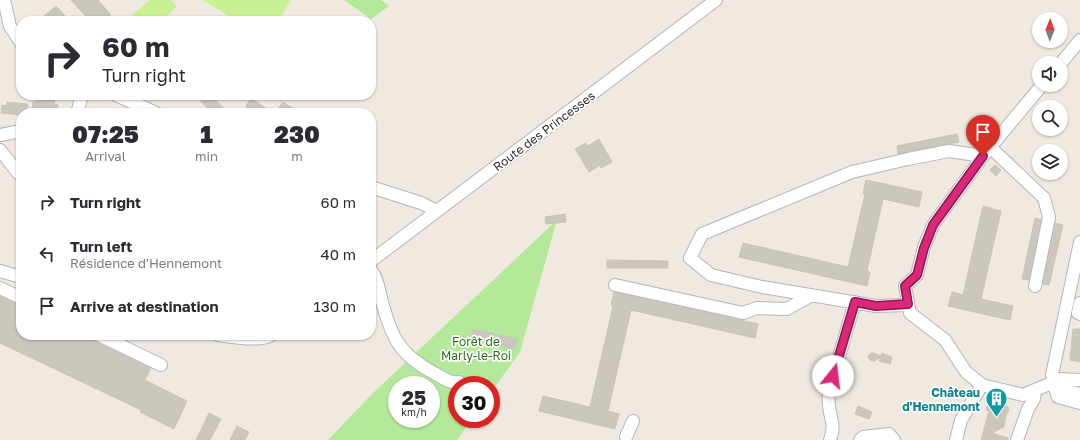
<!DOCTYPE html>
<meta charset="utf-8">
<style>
:root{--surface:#fff;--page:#f7f7f7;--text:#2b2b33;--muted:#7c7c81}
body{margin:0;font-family:"Golos Text",sans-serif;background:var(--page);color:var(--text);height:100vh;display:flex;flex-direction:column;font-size:15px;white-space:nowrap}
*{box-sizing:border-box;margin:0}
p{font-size:13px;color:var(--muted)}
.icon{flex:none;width:22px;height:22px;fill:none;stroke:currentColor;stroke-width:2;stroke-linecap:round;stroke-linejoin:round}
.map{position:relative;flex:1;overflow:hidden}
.details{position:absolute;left:16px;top:108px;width:360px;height:232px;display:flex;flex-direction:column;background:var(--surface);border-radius:16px;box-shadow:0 1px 3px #0004}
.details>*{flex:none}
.hud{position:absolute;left:16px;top:16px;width:360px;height:84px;border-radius:16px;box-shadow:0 1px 3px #0004;background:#fff;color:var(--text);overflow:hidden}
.needle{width:26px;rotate:1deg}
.tools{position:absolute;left:1032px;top:12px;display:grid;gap:8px}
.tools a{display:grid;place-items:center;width:36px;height:36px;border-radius:50%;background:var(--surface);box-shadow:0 1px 3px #0004;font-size:20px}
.speed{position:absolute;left:388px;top:376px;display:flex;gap:8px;font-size:20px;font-weight:700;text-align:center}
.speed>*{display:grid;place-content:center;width:52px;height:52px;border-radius:50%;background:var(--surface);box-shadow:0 1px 3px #0004;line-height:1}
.speed small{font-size:10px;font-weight:400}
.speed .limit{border:6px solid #d22;background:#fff;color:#111}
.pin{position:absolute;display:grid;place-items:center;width:34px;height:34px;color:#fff;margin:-41px -17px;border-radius:50% 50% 50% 0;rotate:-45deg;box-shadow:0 0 4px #0007}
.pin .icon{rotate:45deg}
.me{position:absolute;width:44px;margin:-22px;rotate:16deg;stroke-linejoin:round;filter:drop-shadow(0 0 3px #0008)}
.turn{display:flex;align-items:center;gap:14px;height:84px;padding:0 20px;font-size:18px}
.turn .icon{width:52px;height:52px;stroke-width:2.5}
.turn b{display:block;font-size:28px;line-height:34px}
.eta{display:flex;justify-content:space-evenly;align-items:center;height:68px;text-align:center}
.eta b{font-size:24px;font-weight:800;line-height:28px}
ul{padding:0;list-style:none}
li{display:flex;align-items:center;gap:12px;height:52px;padding:0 20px}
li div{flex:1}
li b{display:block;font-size:15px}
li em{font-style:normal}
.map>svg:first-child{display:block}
</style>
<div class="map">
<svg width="1080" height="440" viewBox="0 0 1080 440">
<rect width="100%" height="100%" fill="#efe9df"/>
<path fill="#b3e999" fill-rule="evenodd" d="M 344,0 L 381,0 L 389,6 L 371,19 Z
M 557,220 L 520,352 L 491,392 L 491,385 L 457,385 L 457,419 L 472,419 L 457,440 L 328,440 L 372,394 ZM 397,385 L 431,385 L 431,419 L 397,419 Z"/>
<path fill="#c8f194" d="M 150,0 L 171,0 L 177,7 L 160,21 L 138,21 L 132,15 Z
M 203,0 L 291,0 L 278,21 L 236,21 Z"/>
<path fill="#cbc7bd" stroke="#cbc5b8" d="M 71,0 L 98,0 L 111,15 L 105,21 L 90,21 Z
M 56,6 L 70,21 L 38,21 Z
M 202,95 L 211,95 L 228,113 L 212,113 L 198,98 Z
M 37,98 L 55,100 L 54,104 L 58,105 L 58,112 L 32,109 L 33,102 L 36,102 Z
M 251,98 L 273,113 L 245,113 L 247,110 L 246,106 Z
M 7,102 L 28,104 L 27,113 L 21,113 L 21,115 L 1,113 L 2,105 L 6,106 Z
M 283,102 L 300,113 L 275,113 Z
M 957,134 L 959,142 L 898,154 L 897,146 Z
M 599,139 L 612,162 L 601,168 L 600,165 L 589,172 L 575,149 L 586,143 L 588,146 Z
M 995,165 L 1001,170 L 996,176 L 990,170 Z
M 866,180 L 922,192 L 919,207 L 883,199 L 867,271 L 870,272 L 867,286 L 739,257 L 743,243 L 848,267 L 865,194 L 863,194 Z
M 983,206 L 1001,211 L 981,299 L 1013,306 L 1010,320 L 948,306 L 952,292 L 963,295 Z
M 565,214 L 566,222 L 546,224 L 545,217 Z
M 1035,218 L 1041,220 L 1029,280 L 1022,279 Z
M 1055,223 L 1063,225 L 1049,285 L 1043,284 Z
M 607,260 L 668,261 L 668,268 L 607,268 Z
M 614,292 L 758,324 L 755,338 L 631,310 L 608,411 L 619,414 L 615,429 L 539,411 L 543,396 L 590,407 L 613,306 L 611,305 Z
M 0,296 L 21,305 L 21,335 L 88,335 L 92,337 L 96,342 L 151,368 L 145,380 L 187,401 L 174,429 L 140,412 L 141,410 L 0,343 Z
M 473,329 L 517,339 L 515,349 L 471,338 Z
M 1073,329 L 1080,329 L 1080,362 L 1070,360 Z
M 871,353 L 874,353 L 881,356 L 882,353 L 892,357 L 890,364 L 879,361 L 880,357 L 874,361 L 870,360 L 868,356 Z
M 989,399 L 1003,403 L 1008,407 L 1009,411 L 1006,415 L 1004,427 L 992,433 L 1008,438 L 1008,440 L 981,440 L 989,411 L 986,410 Z
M 858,406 L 872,412 L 869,419 L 855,414 Z
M 209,413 L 221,419 L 210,440 L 196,440 Z
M 237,426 L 249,432 L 245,440 L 230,440 Z"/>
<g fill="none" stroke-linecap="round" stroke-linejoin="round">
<defs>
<path id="minor" d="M 4,0 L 10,26 L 21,43
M 1061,63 L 1080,40
M 1042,85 L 983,156 L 933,225 L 924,247 L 917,275 L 905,286 L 910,313 L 945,340 L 966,372 L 982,385 L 1023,395 L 1061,379 L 1080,380
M 116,95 L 156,113
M 77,113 L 82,95
M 0,135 L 21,131
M 990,147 L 1044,198 L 1049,217 L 1035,286
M 0,150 L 18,173 L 21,174
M 371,187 L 421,203 L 437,211
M 371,261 L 716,0
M 371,270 C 377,277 379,289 381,298 C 391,336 398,354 434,373 C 442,377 450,384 459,382
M 0,271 L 21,277
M 615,285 L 743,313 L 757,308 L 787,309 L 812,295
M 0,288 L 21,298
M 1080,303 L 1078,313 L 1080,314
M 908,305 L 876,306 L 762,287 L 711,275 L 690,258 L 702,234 L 852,172 L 908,159 L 949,151 L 983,156
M 99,335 L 161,365
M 218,335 C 232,337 260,342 272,335
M 1056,381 L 1055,388 L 1058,397 L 1080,403
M 1061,385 L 1053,378 L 1052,375 L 1080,242
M 1059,389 L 1080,394
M 626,437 L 633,421
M 830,440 C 836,423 830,420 829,405 C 828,400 829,396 829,391 L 855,302
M 860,440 L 863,437 L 889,434 L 894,440
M 956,440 L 961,420 L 982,385
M 1017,440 L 1028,409 L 1034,399 L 1035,390"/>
</defs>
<use href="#minor" stroke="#b3b5c1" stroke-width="14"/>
<use href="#minor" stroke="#fff" stroke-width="12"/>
</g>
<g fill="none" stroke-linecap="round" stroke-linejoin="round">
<defs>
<path id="route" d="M 833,376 L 855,302 L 876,306 L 908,304 L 905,286 L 917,275 L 924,248 L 933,225 L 983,156"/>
</defs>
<use href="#route" stroke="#8e194d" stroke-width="10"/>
<use href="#route" stroke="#db2777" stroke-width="7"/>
</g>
<defs>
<symbol id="building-pin" viewBox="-11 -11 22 30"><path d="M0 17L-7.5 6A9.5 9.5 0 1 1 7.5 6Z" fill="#0f9aa8" stroke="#fff"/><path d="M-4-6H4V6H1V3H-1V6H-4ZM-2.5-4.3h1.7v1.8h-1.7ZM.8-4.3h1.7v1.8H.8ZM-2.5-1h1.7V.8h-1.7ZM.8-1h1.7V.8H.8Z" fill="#fff"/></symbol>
</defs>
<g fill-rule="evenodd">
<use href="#building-pin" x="984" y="386" width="25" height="34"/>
</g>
<g text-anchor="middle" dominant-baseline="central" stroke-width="3.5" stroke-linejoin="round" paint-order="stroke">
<g font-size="12" fill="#2d2d2d" stroke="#fff">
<text transform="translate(544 131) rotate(-37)">Route des Princesses</text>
</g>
<g font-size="12" fill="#287216" stroke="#fff">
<text x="476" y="341">Forêt de<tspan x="476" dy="14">Marly-le-Roi</tspan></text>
</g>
<g font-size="12" font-weight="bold" fill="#0d838f" stroke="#fff" text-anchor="end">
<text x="980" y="392">Château<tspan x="980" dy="14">d'Hennemont</tspan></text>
</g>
</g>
</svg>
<div class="tools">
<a><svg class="needle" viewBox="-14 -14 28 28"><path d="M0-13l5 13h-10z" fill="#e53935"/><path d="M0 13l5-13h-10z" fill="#7c7c81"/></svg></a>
<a><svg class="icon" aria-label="sound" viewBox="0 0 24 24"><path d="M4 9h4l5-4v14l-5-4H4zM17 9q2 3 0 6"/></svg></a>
<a><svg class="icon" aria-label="search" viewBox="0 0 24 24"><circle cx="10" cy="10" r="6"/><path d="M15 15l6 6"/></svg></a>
<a><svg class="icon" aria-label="layers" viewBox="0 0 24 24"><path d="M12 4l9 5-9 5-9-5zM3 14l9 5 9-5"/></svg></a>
</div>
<div class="speed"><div>25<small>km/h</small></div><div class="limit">30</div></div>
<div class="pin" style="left:983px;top:156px;background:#d93025"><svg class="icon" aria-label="arrive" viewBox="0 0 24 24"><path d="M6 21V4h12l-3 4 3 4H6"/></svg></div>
<svg class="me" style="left:833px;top:376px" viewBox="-20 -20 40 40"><circle r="19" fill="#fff"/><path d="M0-13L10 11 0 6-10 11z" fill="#db2777"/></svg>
<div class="hud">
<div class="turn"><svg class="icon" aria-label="right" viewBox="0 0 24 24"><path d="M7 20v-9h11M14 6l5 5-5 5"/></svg><div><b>60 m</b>Turn right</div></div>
</div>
<section class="details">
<div class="eta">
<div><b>07:25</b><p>Arrival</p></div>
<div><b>1</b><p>min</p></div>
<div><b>230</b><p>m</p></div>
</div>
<ul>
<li><svg class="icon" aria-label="right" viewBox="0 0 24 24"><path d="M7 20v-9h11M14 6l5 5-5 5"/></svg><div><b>Turn right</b></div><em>60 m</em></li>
<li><svg class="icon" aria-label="left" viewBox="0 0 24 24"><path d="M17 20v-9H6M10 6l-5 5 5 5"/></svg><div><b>Turn left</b><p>Résidence d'Hennemont</p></div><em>40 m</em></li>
<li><svg class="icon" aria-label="arrive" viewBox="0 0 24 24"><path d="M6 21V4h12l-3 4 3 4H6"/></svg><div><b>Arrive at destination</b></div><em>130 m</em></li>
</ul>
</section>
</div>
